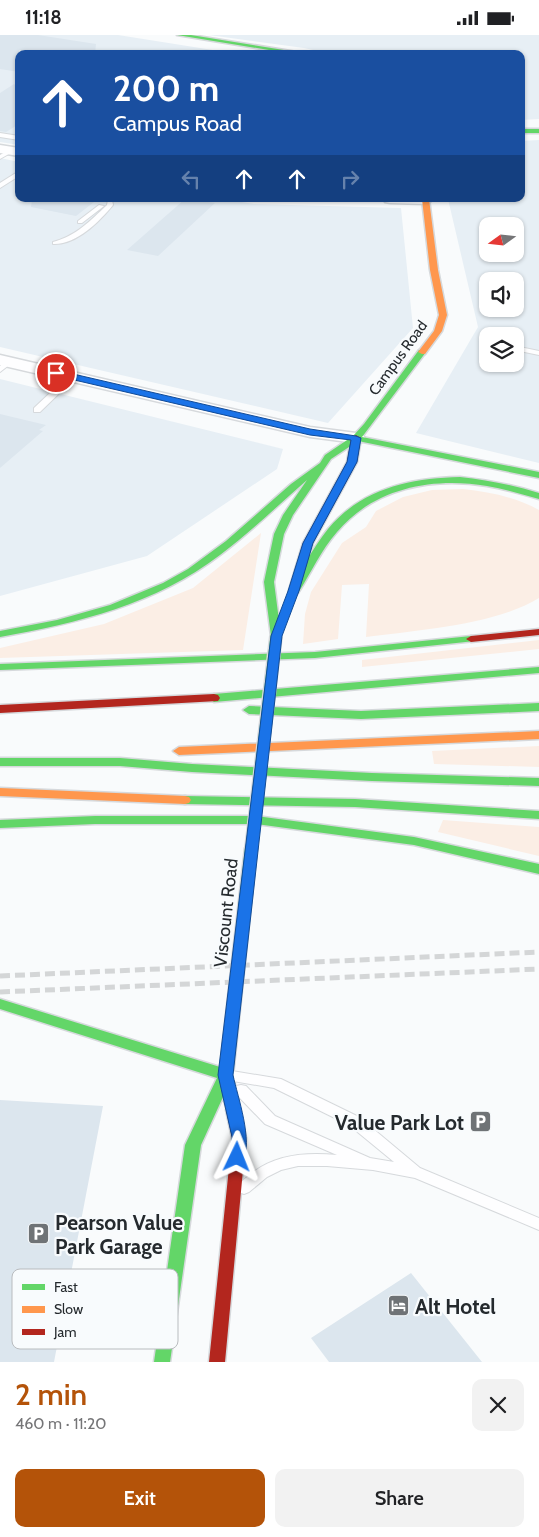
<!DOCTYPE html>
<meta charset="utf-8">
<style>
:root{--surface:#fff;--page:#f2f2f2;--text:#202124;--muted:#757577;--accent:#b45309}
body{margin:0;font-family:Cabin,sans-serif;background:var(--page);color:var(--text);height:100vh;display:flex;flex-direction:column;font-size:19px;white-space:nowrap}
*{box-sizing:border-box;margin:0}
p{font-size:16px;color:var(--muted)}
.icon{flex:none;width:28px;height:28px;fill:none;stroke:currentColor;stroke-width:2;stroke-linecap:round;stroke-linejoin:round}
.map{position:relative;height:1327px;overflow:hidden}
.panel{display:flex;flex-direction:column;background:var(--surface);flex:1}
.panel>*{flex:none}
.banner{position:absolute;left:15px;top:15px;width:510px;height:152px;border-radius:10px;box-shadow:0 1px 4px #0004;background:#1a4fa0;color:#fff;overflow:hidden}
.needle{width:32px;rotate:255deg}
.fabs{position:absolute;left:479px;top:182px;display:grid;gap:10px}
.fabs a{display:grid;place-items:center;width:45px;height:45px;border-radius:10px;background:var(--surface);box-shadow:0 1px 4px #0004;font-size:25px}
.pin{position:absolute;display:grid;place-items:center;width:42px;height:42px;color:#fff;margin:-21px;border:2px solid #fff;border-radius:50%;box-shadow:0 1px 5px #0007}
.me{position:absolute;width:55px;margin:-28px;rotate:2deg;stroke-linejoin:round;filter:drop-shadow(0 0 4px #0008)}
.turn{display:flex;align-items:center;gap:18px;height:105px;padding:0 15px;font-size:22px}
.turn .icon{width:65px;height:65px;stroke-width:2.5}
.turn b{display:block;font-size:35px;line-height:42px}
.lanes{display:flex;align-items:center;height:48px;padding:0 15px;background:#0003;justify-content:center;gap:25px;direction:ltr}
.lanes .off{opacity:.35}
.round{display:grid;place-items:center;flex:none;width:52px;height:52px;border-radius:10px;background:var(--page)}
.summary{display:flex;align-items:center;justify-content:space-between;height:85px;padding:0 15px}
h1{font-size:30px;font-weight:600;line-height:38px;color:var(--accent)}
.action{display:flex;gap:10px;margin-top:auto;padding:10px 15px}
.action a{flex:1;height:58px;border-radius:10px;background:var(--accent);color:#fff;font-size:20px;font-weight:600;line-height:58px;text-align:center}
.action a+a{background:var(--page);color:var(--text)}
.status{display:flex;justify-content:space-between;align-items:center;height:35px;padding:0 25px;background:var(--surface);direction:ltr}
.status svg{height:14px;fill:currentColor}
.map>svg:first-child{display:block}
</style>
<div class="status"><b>11:18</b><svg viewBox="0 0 49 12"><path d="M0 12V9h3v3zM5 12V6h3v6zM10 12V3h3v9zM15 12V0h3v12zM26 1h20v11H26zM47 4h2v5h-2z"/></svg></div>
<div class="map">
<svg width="539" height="1327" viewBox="0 0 539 1327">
<rect width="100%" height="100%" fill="#f9fbfc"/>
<path fill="#e7eff5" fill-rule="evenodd" d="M 0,0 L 118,0 L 238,19 L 19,19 L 19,110 L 0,107 Z
M 209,0 L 539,0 L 539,84 L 521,85 L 521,19 L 331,19 L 304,13 Z
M 539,105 L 539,428 L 416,398 L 478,292 L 448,164 L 521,164 L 521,106 ZM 488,191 L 515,191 L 515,219 L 488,219 ZM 488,246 L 515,246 L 515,274 L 488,274 ZM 488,301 L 515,301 L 515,329 L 488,329 Z
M 0,123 L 19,127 L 19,164 L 224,164 L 254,169 L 401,173 L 413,293 L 328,388 L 0,312 Z
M 0,344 L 283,414 L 277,434 L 147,521 L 0,561 Z"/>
<path fill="#fbeee5" d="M 463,454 C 490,457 515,462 539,475 L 539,563 C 495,590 418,595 366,602 L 369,549 L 342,550 L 338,604 L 303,609 L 305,579 L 311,557 L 342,508 L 366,492 L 376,476 L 403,462 L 432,455 Z
M 261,498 L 243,615 L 0,623 L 0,613 L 104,589 L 193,553 Z
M 539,605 L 539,614 L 362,632 L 362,625 Z
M 539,711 L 539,732 L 434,729 L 432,716 Z
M 443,785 L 539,792 L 539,821 L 438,797 Z"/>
<path fill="#dce6ee" d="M 0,0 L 38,0 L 96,9 L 95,19 L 40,19 L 19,15 L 19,37 L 0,34 Z
M 14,49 L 19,53 L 19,89 L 6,97 L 0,96 L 0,58 Z
M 32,164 L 98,164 L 76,181 L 31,172 Z
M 185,164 L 215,168 L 158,221 L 127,215 Z
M 0,379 L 46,390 L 39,395 L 43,396 L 0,433 Z
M 0,1065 L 103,1071 L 54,1327 L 0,1327 Z
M 411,1238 L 482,1327 L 329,1327 L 311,1303 Z"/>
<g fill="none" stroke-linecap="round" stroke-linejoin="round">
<defs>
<path id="lane" d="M 19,47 L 19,51 L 16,50 L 16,48 Z
M 0,98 L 19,101 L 19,105 L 0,102 Z
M 9,115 L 14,116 L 0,124 L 0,120 Z
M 19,136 L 19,141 L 0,153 L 0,148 Z
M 108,165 L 112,165 L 113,170 C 99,187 76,210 53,209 L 53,207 C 76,201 90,186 107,170 Z
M 99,170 L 104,171 L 82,188 L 78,188 L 78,186 Z
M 515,311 L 539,316 L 539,320 L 515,315 Z
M 6,325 L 9,325 L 13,327 L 0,337 L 0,331 Z
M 69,340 L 75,340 L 76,342 L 40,377 L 34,377 L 34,373 Z
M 232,1036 L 281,1044 L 359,1082 L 420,1133 L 539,1183 L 539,1195 L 415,1143 L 373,1135 L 327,1131 L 298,1131 L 281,1135 L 267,1142 L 249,1157 L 244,1159 L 239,1157 L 237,1153 C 240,1147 246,1143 251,1139 C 275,1119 307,1117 337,1120 L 265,1089 L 236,1059 L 235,1055 L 236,1051 L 241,1050 L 246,1051 L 275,1081 L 370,1123 L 394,1127 L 349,1090 L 274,1053 L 227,1045 L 226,1041 L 227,1037 Z"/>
<path id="street" d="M 0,110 L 19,113 L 19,121 L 0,118 Z
M 384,164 L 432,164 L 433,165 L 426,169 L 390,168 L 385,167 Z
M 0,320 L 310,392 L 356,398 L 362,399 L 365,403 L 362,407 L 356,408 L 310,402 L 0,330 Z"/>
<path id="fast" d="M 177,0 L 191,0 L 309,19 L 293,19 Z
M 521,94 L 539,94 L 539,98 L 521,98 Z
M 419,315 L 422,315 L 426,317 L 362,402 L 539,437 L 539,443 L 358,406 L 331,424 L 293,480 L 284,499 L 274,547 L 281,601 L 280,603 L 272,603 L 271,601 L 264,547 L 274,499 L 283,480 L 307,445 C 278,470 251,497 220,520 C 156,569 78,588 0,602 L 0,596 L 57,585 L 110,570 L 163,548 L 188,534 L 226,506 L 291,449 L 320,428 L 325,420 L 353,401 L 364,389 Z
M 460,442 C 487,445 513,450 539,458 L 539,464 C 522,459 505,454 487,451 C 432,442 374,453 337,497 C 321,515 311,538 298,558 L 294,559 L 289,556 C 301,535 313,513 328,494 C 361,454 410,443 460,442 Z
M 471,601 L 475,602 L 476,604 L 475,606 L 315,623 L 0,635 L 0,629 L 315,617 Z
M 539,632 L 539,638 L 214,667 L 208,663 L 214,659 Z
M 539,668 L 539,676 L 361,684 L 249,679 L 243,675 L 249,671 L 361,676 Z
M 0,723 L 120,723 L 192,729 L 372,738 L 539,743 L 539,751 L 372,746 L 192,737 L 120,731 L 0,731 Z
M 185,761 L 355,764 L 539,776 L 539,784 L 355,772 L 185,769 L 181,768 L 179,765 L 181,762 Z
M 95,781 L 256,781 L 414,802 L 539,829 L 539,839 L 414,810 L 256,789 L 95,789 L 0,793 L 0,785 Z
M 251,809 L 255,810 L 257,813 L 233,1040 L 240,1075 L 238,1079 L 233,1081 L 228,1079 L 223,1062 L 201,1110 L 170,1327 L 154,1327 L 185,1110 L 217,1043 L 0,974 L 0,964 L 220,1032 L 245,813 L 247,810 Z"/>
<path id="slow" d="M 422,164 L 429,164 L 438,235 L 447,280 L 442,296 L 425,319 L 422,319 L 418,317 L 434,296 L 439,280 L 430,235 Z
M 539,696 L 539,704 L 179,720 L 173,716 L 179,712 Z
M 0,753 L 185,761 L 189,762 L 191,765 L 189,768 L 185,769 L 0,761 Z"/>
<path id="jam" d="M 356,400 L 361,403 L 357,427 L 313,508 L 299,555 L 298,557 L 290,557 L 289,555 L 303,508 L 347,427 L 351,403 Z
M 539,594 L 539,600 L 471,607 L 466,604 L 471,601 Z
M 214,659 L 218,660 L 220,663 L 218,666 L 0,678 L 0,670 Z
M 233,1069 L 238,1071 L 246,1103 L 225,1327 L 209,1327 L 232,1103 L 226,1075 L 228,1071 Z"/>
</defs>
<use href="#lane" stroke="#d6d9dc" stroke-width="2"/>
<use href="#street" stroke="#d6d9dc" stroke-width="3"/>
<use href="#fast" stroke="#d6d9dc" stroke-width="3"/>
<use href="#slow" stroke="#d6d9dc" stroke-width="3"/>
<use href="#jam" stroke="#d6d9dc" stroke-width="3"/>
<use href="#lane" fill="#fefeff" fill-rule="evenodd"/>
<use href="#street" fill="#fefeff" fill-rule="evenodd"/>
<use href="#fast" fill="#63d668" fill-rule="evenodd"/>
<use href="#slow" fill="#ff974d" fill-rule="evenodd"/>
<use href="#jam" fill="#b3261e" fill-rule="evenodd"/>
<path stroke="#d4d6d7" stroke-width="5" stroke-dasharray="10 5" stroke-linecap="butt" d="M 0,941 L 539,917
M 0,957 L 539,934"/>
<defs>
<path id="fast-bridge" d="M 251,813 L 276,601"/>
</defs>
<use href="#fast-bridge" stroke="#d6d9dc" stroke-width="14" stroke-linecap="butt"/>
<use href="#fast-bridge" stroke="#63d668" stroke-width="11"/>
</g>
<path fill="#1a73e8" stroke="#114b97" d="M 56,335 L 310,394 L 356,401 L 361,403 L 357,427 L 313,508 L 299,556 L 282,601 L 233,1040 C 238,1063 253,1105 243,1127 L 237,1129 L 232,1127 L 230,1122 L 232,1102 L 218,1040 L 271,601 L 288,556 L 303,508 L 347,427 L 351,405 L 310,400 L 53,340 L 52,338 Z"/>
<defs>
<symbol id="parking-square" viewBox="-11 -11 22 22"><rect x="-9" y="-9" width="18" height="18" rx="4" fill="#6f7376" stroke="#f8fbfd"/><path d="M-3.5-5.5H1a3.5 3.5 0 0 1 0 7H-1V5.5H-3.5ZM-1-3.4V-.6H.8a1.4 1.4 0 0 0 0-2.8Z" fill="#fff"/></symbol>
<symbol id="hotel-square" viewBox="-11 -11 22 22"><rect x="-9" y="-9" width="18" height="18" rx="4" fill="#6f7376" stroke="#f8fbfd"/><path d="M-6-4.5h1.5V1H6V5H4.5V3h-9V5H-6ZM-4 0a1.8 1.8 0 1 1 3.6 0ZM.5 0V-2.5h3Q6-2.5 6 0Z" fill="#fff"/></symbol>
</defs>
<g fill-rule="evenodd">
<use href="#parking-square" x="468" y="1074" width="25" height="25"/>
<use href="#parking-square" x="26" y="1186" width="25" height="25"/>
<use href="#hotel-square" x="386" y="1258" width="25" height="25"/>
</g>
<g text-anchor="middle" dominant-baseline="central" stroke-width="4.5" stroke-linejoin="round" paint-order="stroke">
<g font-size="15" fill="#252a2e" stroke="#f8fbfd">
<text transform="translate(398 323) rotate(-54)">Campus Road</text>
</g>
<g font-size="18" fill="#252a2e" stroke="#f8fbfd">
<text transform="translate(226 878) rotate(-84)">Viscount Road</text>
</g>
<g font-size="21" font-weight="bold" fill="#252a2e" stroke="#f8fbfd" text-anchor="start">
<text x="464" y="1087" text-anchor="end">Value Park Lot</text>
<text x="55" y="1187">Pearson Value<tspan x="55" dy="24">Park Garage</tspan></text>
<text x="415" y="1271">Alt Hotel</text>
</g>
</g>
<rect x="12" y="1234" width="166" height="80" rx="8" fill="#f8fbfd" stroke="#b9bcbf" stroke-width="1"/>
<rect x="22" y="1249" width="23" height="6" fill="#63d668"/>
<rect x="22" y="1271" width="23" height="7" fill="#ff974d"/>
<rect x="22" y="1294" width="23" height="6" fill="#b3261e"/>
<g font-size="14" fill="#252a2e">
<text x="54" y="1257">Fast</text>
<text x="54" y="1279">Slow</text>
<text x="54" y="1302">Jam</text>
</g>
</svg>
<div class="fabs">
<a><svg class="needle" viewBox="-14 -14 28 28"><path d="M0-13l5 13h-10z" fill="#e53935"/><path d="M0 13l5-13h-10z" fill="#757577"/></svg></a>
<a><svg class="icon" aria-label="sound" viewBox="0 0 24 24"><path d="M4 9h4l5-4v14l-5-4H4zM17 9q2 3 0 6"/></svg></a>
<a><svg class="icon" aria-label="layers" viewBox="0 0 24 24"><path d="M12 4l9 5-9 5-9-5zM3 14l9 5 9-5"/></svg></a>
</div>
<div class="pin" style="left:56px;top:338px;background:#d93025"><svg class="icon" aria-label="arrive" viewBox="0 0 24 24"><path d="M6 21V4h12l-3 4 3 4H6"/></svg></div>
<svg class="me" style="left:237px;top:1122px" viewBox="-20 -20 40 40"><path d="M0-17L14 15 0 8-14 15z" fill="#1a73e8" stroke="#fff" stroke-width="4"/></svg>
<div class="banner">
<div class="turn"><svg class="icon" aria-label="ahead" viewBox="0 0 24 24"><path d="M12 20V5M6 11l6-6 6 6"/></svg><div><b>200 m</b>Campus Road</div></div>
<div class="lanes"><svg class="icon off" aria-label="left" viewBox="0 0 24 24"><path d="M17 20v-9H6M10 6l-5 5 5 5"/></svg><svg class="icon" aria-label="ahead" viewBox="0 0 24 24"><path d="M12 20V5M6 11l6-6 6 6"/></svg><svg class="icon" aria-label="ahead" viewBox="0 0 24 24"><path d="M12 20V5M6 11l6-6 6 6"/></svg><svg class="icon off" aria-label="right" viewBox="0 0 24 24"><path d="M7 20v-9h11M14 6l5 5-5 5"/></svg></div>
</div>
</div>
<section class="panel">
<div class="summary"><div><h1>2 min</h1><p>460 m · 11:20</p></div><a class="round"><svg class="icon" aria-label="close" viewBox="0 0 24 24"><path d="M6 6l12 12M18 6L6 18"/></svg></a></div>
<div class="action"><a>Exit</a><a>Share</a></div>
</section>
